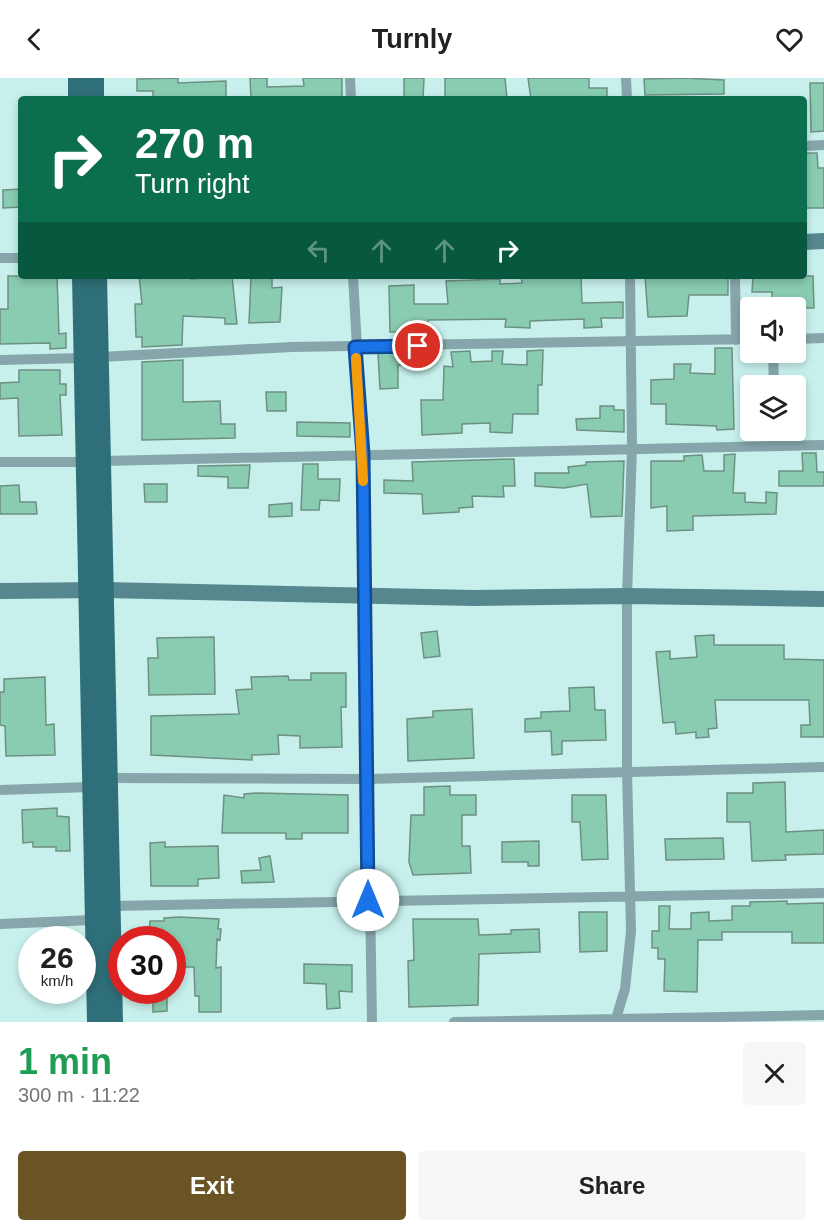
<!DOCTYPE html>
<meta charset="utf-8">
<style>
:root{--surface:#fff;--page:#f6f6f6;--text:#202124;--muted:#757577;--accent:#6a5423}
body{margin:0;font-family:Helvetica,sans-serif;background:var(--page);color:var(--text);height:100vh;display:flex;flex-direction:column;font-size:22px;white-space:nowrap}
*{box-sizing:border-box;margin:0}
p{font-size:20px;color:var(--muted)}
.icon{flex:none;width:33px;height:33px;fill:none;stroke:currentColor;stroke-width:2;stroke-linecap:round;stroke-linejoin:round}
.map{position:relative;height:944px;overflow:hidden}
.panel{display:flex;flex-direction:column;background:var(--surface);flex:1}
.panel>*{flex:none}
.hud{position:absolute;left:18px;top:18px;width:789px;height:183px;border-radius:6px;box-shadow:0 3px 9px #0003;background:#0b6e4f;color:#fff;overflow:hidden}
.buttons{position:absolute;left:740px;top:219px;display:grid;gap:12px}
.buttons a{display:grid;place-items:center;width:66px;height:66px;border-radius:6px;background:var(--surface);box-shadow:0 3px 9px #0003;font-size:30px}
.speed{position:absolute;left:18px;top:848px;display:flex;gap:12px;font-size:30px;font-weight:700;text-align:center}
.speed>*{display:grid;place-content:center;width:78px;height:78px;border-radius:50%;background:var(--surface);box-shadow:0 3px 9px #0003;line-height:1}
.speed small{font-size:15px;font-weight:400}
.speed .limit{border:9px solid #d22;background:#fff;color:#111}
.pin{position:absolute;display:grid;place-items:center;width:51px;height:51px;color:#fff;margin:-26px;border:3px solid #fff;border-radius:50%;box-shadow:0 2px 6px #0007}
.me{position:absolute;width:66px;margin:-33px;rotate:0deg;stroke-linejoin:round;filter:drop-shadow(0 0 4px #0008)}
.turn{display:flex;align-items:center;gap:21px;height:126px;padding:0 18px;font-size:27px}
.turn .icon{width:78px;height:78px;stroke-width:2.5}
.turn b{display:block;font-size:42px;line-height:51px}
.lanes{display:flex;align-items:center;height:57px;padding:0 18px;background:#0003;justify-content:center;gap:30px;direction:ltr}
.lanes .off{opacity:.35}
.round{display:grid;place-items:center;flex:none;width:63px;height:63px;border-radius:6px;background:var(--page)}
.summary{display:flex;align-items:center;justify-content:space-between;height:102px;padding:0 18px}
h1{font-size:36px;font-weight:800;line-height:45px;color:#1e9e55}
.action{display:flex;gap:12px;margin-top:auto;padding:12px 18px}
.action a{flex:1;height:69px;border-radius:6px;background:var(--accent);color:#fff;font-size:24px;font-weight:800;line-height:69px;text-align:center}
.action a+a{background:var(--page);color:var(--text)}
header{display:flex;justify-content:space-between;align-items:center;height:78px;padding:0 18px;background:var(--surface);font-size:27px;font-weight:800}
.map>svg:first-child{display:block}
</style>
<header><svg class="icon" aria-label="back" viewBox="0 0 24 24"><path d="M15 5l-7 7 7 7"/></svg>Turnly<svg class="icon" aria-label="heart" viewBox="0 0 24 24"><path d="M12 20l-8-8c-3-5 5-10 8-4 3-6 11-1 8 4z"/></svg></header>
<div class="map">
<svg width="824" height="944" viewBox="0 0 824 944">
<rect width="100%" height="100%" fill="#c7f0ec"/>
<path fill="#89ccb1" stroke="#6e9082" stroke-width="1.5" d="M 178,0 L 178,5 L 226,3 L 226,19 L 153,21 L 153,13 L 137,13 L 137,1 Z
M 250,0 L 267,0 L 267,9 L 304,8 L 303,0 L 342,0 L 342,21 L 251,21 Z
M 404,0 L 424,0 L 423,21 L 404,21 Z
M 445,0 L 505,0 L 507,21 L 445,21 Z
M 528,0 L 589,0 L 589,10 L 607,10 L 607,21 L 531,21 Z
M 684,0 L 724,2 L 724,16 L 645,17 L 644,1 Z
M 810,5 L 824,5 L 824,53 L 811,54 Z
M 804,75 L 817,75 L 818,90 L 824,90 L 824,130 L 804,130 Z
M 21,111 L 21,129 L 3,130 L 3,112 Z
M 8,198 L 57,198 L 59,256 L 66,255 L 66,270 L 50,271 L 50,265 L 0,266 L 0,231 L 8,231 Z
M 139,198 L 191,198 L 191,201 L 232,198 L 237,246 L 225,246 L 225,240 L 183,238 L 182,267 L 142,269 L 142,259 L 136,259 L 135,226 L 142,226 Z
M 251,198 L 272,198 L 272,210 L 282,209 L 280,244 L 249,245 Z
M 521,198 L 581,198 L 582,225 L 623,224 L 623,240 L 601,240 L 602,249 L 584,250 L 584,241 L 530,243 L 530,250 L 505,249 L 506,241 L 428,242 L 428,253 L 390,254 L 389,208 L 414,207 L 414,226 L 448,226 L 446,203 L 500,201 L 500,206 L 522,205 Z
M 645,198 L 728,200 L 728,217 L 689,217 L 687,238 L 648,239 Z
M 753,198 L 813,198 L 814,230 L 772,230 L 772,214 L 752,214 Z
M 715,270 L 732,270 L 734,351 L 717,352 L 716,348 L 666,346 L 666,326 L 651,326 L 651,302 L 674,301 L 674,286 L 691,286 L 690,295 L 715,296 Z
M 543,272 L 542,307 L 538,307 L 538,336 L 513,336 L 512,355 L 490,354 L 490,345 L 462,346 L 462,355 L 422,357 L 421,322 L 443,322 L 444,288 L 453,289 L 451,274 L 470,273 L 471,284 L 492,283 L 492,273 L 503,273 L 502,286 L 527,287 L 527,273 Z
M 429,274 L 429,286 L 398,287 L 398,310 L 380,311 L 378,275 Z
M 183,282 L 183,324 L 220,323 L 221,346 L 235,346 L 235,360 L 142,362 L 142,284 Z
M 19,292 L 60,292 L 60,306 L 66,306 L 66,317 L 60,317 L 62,357 L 19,358 L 18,320 L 0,321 L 0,305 L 19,304 Z
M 266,314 L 286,314 L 286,333 L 267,333 Z
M 600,328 L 614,328 L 614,332 L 624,332 L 624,354 L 577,352 L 576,341 L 600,340 Z
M 297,344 L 350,345 L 350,359 L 297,358 Z
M 802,375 L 816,375 L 817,394 L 824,394 L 824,408 L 779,408 L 779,393 L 803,393 Z
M 735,376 L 733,415 L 745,415 L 745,424 L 766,425 L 766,414 L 777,415 L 776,436 L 693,438 L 693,452 L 667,453 L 667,428 L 651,430 L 651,383 L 684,383 L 684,378 L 702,377 L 704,393 L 724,393 L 724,377 Z
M 514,381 L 515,408 L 503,408 L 504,419 L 472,418 L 473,429 L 459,430 L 459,434 L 423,436 L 422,416 L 384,415 L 384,402 L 413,403 L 412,384 Z
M 624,383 L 622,438 L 591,439 L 587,406 L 564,410 L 535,408 L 535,395 L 569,395 L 568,389 L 586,387 L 586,384 Z
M 303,386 L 318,386 L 318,401 L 340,401 L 339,423 L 320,422 L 319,432 L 301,432 Z
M 250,387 L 248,410 L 228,410 L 228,399 L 198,398 L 198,388 Z
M 144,406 L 167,406 L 167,424 L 145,424 Z
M 19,407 L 20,424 L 36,424 L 37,436 L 0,436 L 0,408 Z
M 292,425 L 292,438 L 269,439 L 269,427 Z
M 437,553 L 440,578 L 424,580 L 421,555 Z
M 714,557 L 714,567 L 784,567 L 784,581 L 824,582 L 824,659 L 801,659 L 801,647 L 810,647 L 809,622 L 715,622 L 717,650 L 708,651 L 709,659 L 696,660 L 696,654 L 676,656 L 675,644 L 663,645 L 656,574 L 670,573 L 670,581 L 697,579 L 695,558 Z
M 214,559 L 215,616 L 149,617 L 148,580 L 158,580 L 157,560 Z
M 311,595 L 346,595 L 346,629 L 341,629 L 342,669 L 300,670 L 300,658 L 278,657 L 279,676 L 252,677 L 252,682 L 151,677 L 151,638 L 239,636 L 236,612 L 252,611 L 251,599 L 288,598 L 289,602 L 311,602 Z
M 45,599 L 46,647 L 54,646 L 55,677 L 6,678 L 5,648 L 0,647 L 0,614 L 4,614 L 4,601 Z
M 594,609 L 595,632 L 605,632 L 606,662 L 562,663 L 562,676 L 552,677 L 551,653 L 525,654 L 525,641 L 541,640 L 541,634 L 570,633 L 569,610 Z
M 472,631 L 474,680 L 408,683 L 407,641 L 433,639 L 433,633 Z
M 785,704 L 786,754 L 824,752 L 824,776 L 785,777 L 786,782 L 752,783 L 750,744 L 727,744 L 727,715 L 753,715 L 753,705 Z
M 450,708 L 450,717 L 476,717 L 476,737 L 462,737 L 462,768 L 470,768 L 471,795 L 413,797 L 409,784 L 411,737 L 424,737 L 424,709 Z
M 257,715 L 348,717 L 348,755 L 302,755 L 302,761 L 286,761 L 286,755 L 222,755 L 224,717 L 244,720 L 244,716 Z
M 572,717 L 606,717 L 608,781 L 582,782 L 580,744 L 572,744 Z
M 57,730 L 57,738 L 69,739 L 70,773 L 56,773 L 56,769 L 33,769 L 33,764 L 23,765 L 22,732 Z
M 723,760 L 724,781 L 666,782 L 665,761 Z
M 539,763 L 539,788 L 528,788 L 528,784 L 502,784 L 502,764 Z
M 165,764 L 165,769 L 218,768 L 219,800 L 198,801 L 198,808 L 151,808 L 150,765 Z
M 270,778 L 274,804 L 242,805 L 241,793 L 261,792 L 259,780 Z
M 787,823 L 787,826 L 824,825 L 824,865 L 792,865 L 792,854 L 722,854 L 722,862 L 698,862 L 697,914 L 664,913 L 665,881 L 658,881 L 658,870 L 652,870 L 652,853 L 659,853 L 659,828 L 670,828 L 669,851 L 691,851 L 691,835 L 709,834 L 709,843 L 732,842 L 732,828 L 750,828 L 750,824 Z
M 579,834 L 607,834 L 607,873 L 580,874 Z
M 180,839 L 219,841 L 218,851 L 221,851 L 220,862 L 217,861 L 216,890 L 221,889 L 221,934 L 199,934 L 199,918 L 195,918 L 194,889 L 172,889 L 172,861 L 149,861 L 150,843 L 164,843 L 164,840 Z
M 413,841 L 478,841 L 479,857 L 511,856 L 511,852 L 539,851 L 540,874 L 479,876 L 478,927 L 409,929 L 408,883 L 414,882 Z
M 304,886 L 352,887 L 352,914 L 339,913 L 340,930 L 327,931 L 326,906 L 304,905 Z
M 167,916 L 167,933 L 153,934 L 153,917 Z"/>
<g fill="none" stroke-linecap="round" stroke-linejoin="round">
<path stroke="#87a6ab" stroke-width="10" d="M 350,0 L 351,21
M 626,0 L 627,21
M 804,68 L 824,67
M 0,180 L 21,180
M 353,198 L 363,377 L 372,944
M 735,198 L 736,262
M 795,261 L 824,260
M 773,274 L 774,308
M 100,279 L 292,269 L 750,261
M 0,282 L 83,280
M 774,352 L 775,368
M 103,383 L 824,367
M 0,384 L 85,384
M 108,700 L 368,701 L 824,689
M 0,712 L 91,709
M 112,828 L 824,815
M 0,846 L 93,842
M 454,944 L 824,937
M 615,944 L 625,911 L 631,853 L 627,693 L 627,518 L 632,370 L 630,198"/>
<path stroke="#56868e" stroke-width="16" d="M 804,164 L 824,163
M 0,513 L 104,512 L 473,520 L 627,518 L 824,521"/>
<path stroke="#2f6f79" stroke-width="18" d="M 77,0 L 77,21
M 95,0 L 95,21
M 81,198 L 96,944
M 98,198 L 114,944"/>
</g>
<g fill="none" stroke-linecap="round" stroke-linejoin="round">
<defs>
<path id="route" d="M 368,822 L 363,376 L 355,269 L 418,268"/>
</defs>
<use href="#route" stroke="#114b97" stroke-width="15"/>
<use href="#route" stroke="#1a73e8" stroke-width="10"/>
<path stroke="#f59e0b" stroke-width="10" d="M 356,280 L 363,403"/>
</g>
</svg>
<div class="buttons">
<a><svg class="icon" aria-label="sound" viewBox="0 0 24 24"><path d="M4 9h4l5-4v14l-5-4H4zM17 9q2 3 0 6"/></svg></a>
<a><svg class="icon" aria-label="layers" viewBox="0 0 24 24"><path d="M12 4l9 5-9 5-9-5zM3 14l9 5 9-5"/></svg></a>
</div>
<div class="speed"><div>26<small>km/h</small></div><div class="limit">30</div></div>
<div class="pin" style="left:418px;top:268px;background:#d93025"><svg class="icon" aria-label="arrive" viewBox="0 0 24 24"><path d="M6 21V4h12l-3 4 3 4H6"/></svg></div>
<svg class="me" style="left:368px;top:822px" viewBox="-20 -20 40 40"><circle r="19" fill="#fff"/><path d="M0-13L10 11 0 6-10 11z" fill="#1a73e8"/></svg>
<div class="hud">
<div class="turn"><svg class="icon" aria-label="right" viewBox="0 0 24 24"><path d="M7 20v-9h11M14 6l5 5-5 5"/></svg><div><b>270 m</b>Turn right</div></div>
<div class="lanes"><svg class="icon off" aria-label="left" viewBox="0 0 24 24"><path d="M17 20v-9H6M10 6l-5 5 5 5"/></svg><svg class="icon off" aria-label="ahead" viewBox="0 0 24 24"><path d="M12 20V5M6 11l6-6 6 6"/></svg><svg class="icon off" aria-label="ahead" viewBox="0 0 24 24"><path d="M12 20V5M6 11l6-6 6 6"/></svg><svg class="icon" aria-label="right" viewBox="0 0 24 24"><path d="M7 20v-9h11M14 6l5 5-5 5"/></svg></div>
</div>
</div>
<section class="panel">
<div class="summary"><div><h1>1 min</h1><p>300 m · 11:22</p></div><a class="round"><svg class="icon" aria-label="close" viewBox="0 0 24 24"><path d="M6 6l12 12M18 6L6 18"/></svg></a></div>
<div class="action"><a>Exit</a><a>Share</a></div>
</section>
